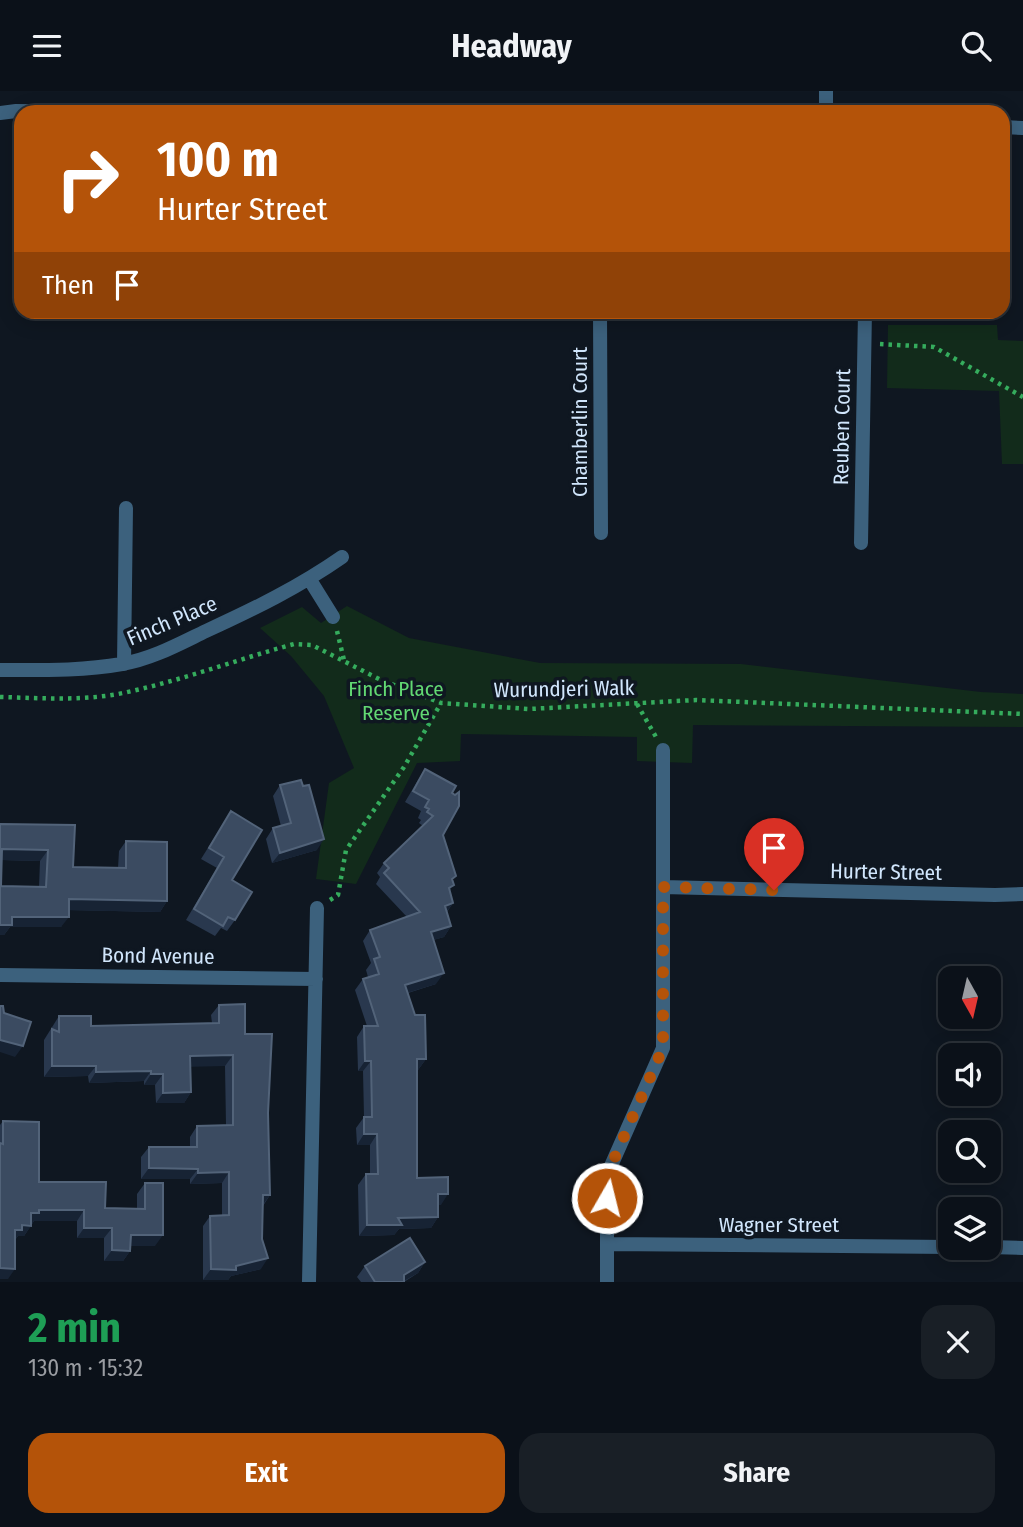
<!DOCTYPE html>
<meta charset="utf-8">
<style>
:root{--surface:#0b1119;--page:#191f26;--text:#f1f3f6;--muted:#9a9da2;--line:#2b3138;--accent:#b45309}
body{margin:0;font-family:"Fira Sans Condensed",sans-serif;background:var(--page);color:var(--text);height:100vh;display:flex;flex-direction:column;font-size:26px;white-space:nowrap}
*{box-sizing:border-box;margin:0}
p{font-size:23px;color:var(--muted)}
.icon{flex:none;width:38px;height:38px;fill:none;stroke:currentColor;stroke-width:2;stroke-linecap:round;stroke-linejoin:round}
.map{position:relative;height:1191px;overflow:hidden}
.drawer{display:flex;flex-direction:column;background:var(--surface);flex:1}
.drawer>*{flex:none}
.hud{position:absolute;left:14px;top:14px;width:996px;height:214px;border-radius:21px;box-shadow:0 4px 18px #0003,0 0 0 2px var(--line);background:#b45309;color:#fff;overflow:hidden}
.needle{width:46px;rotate:172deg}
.tools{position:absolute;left:938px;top:875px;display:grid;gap:14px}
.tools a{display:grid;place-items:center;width:63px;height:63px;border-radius:14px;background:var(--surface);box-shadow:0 4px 18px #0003,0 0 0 2px var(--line);font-size:35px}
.pin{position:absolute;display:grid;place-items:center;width:60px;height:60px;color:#fff;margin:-72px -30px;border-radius:50% 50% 50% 0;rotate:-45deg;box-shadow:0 0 7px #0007}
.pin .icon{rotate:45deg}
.me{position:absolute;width:77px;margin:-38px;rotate:8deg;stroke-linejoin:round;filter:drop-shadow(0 0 5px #0008)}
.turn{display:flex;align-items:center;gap:24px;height:147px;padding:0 28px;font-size:32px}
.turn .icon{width:91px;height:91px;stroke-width:2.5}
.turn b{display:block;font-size:49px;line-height:60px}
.then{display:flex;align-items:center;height:66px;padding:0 28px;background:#0003;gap:14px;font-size:26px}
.round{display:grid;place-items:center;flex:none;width:74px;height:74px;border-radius:21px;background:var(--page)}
.overview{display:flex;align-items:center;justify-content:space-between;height:119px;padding:0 28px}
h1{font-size:42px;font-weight:700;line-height:52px;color:#1e9e55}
.primary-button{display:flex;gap:14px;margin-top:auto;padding:14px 28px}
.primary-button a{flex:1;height:80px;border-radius:21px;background:var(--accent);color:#fff;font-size:28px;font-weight:700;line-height:80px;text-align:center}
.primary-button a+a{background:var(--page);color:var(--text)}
header{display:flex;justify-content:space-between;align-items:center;height:91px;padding:0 28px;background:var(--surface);font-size:32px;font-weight:700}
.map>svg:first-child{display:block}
</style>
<header><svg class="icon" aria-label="menu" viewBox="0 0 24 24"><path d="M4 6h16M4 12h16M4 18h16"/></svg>Headway<svg class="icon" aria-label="search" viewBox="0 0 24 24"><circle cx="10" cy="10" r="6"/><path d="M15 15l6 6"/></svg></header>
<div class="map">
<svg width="1023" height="1191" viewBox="0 0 1023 1191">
<rect width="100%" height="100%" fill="#0f1721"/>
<path fill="#122b1b" d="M 888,234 L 997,234 L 998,249 L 1023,250 L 1023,373 L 1002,373 L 999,300 L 887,297 Z
M 347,515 L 409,547 L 540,572 L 741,573 L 981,601 L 1023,603 L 1023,636 L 693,634 L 692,672 L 637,670 L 637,646 L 461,643 L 460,670 L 417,672 L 356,793 L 316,788 L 329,692 L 354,677 L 324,605 L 291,565 L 260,537 L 302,516 L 321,532 Z"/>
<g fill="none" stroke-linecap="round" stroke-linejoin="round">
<path stroke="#35ac5d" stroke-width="4.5" stroke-dasharray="3.5 5" stroke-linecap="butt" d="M 880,253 L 934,256 L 1023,306
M 337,540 L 344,569
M 0,606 C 39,607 79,610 118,603 C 178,591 235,569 294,553 L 312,554 L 381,589 L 441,612 L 529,618 L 696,609 L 1023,623
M 637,613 L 656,646
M 330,809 L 338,804 L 346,759 L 404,676 L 441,612"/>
<path stroke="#3c617d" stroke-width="14" d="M 826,21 L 826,0
M 0,22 L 16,20 L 132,21
M 1003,36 L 1023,37
M 109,220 L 109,221
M 600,220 L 601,442
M 861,452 L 865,220
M 310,489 L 333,526
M 124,573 L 126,417
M 0,579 C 41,579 82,580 122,573 C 152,568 179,553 206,540 C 254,518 299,496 342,466
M 663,796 L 995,804 L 1023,803
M 0,884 L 316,888
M 607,1153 L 950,1156
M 989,1156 L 1023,1157
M 309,1191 L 317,817
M 607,1191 L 607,1084 L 663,957 L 663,659"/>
</g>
<path fill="#29384e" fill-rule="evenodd" d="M 425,678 L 452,702 L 443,744 L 452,790 L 450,800 L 453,812 L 447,821 L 451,835 L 444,846 L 433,849 L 436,893 L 408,902 L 426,968 L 418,979 L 417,979 L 417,1087 L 441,1114 L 438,1114 L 438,1126 L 431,1137 L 399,1138 L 394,1144 L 359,1145 L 358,1094 L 366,1083 L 370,1083 L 370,1054 L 357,1054 L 356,1037 L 364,1026 L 363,980 L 358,980 L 357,946 L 364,935 L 367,935 L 355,899 L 363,888 L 368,886 L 366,879 L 371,872 L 363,850 L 370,839 L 407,826 L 376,793 L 380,786 L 377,782 L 384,772 L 423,735 L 419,732 L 421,729 L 418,727 L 421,720 L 405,711 L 418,689 Z
M 280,694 L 317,759 L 272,772 L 266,748 L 273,737 L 281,735 L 273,705 Z
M 231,720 L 232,789 L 235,829 L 227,840 L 221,837 L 215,845 L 186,829 L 217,777 L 201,768 Z
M 0,733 L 75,734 L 73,776 L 118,777 L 119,760 L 126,750 L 167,810 L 160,821 L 69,819 L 61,836 L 10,836 L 4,844 L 0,844 ZM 2,769 L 40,770 L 39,796 L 1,795 Z
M 219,914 L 245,943 L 268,1022 L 270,1104 L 263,1115 L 261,1178 L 231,1185 L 228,1189 L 203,1189 L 203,1135 L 210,1125 L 222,1124 L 222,1092 L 190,1093 L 190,1088 L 141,1088 L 141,1066 L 149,1056 L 190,1056 L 190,1046 L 197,1035 L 226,1034 L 225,975 L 190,975 L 191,1001 L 184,1012 L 156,1012 L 155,994 L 144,994 L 144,990 L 89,992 L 88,985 L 44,986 L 44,949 L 59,925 L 91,935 L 212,932 L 211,924 Z
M 3,1030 L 39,1091 L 105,1117 L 137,1118 L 137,1103 L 145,1092 L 155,1155 L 130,1155 L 130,1160 L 123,1170 L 104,1170 L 104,1147 L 77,1147 L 77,1130 L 34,1130 L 24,1145 L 18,1145 L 15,1149 L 8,1188 L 0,1188 L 0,1034 Z
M 425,1171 L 418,1182 L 404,1191 L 361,1191 L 357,1186 L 365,1175 Z"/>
<path fill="#172334" d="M 324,748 L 317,759 L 272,772 L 280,762 Z
M 2,758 L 48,759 L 40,770 L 0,769 Z
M 69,808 L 167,810 L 160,821 L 62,819 Z
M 453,812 L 445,823 L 445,815 Z
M 12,826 L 69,826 L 61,836 L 10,836 L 4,844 L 0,844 L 0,834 Z
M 451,835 L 444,846 L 423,852 L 431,841 Z
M 444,882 L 436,893 L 397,905 L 405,894 Z
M 0,949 L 23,955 L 15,966 L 0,961 Z
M 233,964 L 225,975 L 183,976 L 190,965 Z
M 417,968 L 426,968 L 418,979 L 409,979 Z
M 365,970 L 371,970 L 363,980 L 358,980 Z
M 52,975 L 96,975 L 88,985 L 44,986 Z
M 151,980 L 144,990 L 89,992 L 96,981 Z
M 151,983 L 163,983 L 155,994 L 144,994 Z
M 191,1001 L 184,1012 L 156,1012 L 163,1002 Z
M 364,1043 L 377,1043 L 370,1054 L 357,1054 Z
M 149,1077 L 198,1078 L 190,1088 L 141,1088 Z
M 229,1081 L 222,1092 L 190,1093 L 198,1082 Z
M 438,1103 L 448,1103 L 441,1114 L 430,1114 Z
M 263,1104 L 270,1104 L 262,1115 Z
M 39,1119 L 84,1119 L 77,1130 L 34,1130 L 32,1133 L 24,1133 L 31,1122 Z
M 438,1126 L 431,1137 L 399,1138 L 394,1144 L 359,1145 L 367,1134 L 398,1127 Z
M 22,1134 L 31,1135 L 24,1145 L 18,1145 L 15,1149 L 15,1139 Z
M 84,1137 L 112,1137 L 104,1147 L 77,1147 Z
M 131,1144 L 163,1144 L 155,1155 L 123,1155 Z
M 112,1159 L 130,1160 L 123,1170 L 104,1170 Z
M 268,1167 L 261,1178 L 231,1185 L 228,1189 L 203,1189 L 211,1178 L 236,1175 Z
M 425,1171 L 418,1182 L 402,1191 L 404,1184 Z
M 0,1177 L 15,1178 L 8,1188 L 0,1188 Z"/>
<path fill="#3b4b61" stroke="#526379" stroke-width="2" fill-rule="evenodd" d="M 425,678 L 456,695 L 452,702 L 455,704 L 459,701 L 459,715 L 443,744 L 456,785 L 452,788 L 454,794 L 449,797 L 453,812 L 445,815 L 451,835 L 431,841 L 444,882 L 405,894 L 415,924 L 425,924 L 426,968 L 417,968 L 417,1087 L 448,1086 L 448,1103 L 438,1103 L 438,1126 L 398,1127 L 402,1134 L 367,1134 L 366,1083 L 378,1083 L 377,1043 L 364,1043 L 364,1026 L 372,1026 L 371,970 L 365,970 L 364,935 L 378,935 L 363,888 L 379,883 L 374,868 L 380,866 L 370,839 L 420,821 L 384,782 L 389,777 L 384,772 L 433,725 L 427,721 L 429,718 L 425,716 L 429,709 L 413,700 Z
M 301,689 L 303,695 L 309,694 L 324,748 L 280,762 L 273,737 L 291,732 L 280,694 Z
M 231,720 L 262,739 L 232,789 L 252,801 L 235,829 L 228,826 L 223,835 L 194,818 L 224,766 L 209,757 Z
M 0,733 L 75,734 L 73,776 L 126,777 L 126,750 L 167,751 L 167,810 L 69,808 L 69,826 L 12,826 L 12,834 L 0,834 ZM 2,758 L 48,759 L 46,796 L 1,795 Z
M 245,913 L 245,943 L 272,943 L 268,1022 L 270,1104 L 263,1104 L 262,1148 L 268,1167 L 236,1175 L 236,1179 L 211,1178 L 210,1125 L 229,1124 L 229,1081 L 198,1082 L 198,1078 L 149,1077 L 149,1056 L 197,1056 L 197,1035 L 233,1034 L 233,964 L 190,965 L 191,1001 L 163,1002 L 163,983 L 151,983 L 151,980 L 96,981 L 96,975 L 52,975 L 52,938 L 59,941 L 59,925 L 91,925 L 91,935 L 219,932 L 219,914 Z
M 0,915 L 3,915 L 4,922 L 31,931 L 23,955 L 0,949 Z
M 3,1030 L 39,1031 L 39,1091 L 106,1091 L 105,1117 L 145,1118 L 145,1092 L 163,1092 L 163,1144 L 131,1144 L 130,1160 L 112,1159 L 112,1137 L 84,1137 L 84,1119 L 39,1119 L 39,1122 L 31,1122 L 31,1135 L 22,1134 L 22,1139 L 15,1139 L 15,1178 L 0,1177 L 0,1052 L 3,1053 Z
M 410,1147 L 425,1171 L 404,1184 L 404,1191 L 375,1191 L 365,1175 Z"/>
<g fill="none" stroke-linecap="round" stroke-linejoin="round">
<path stroke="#b45309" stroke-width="12" stroke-dasharray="0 21.6" d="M 607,1107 L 607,1084 L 663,957 L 663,796 L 774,799"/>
</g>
<g text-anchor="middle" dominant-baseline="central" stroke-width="7" stroke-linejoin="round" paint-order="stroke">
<g font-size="21" fill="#d1e6fc" stroke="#0f1721">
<text transform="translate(580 331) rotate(-90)">Chamberlin Court</text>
<text transform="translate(842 336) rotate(-89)">Reuben Court</text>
<text transform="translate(172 530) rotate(-23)">Finch Place</text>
<text transform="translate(564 598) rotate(-1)">Wurundjeri Walk</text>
<text transform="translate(886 781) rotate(1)">Hurter Street</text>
<text transform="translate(158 865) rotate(1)">Bond Avenue</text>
<text x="779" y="1134">Wagner Street</text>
</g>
<g font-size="21" fill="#62d873" stroke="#0f1721">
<text x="396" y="598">Finch Place<tspan x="396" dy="24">Reserve</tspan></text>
</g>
</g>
</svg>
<div class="tools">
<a><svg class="needle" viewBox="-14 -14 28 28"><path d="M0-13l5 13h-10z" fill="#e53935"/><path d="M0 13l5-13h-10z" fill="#9a9da2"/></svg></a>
<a><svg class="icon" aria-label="sound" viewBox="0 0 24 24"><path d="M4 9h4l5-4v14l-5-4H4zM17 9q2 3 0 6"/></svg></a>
<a><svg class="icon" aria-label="search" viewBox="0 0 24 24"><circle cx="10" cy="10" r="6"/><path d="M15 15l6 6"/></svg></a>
<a><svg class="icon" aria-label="layers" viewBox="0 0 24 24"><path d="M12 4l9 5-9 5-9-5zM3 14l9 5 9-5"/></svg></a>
</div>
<div class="pin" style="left:774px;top:799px;background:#d93025"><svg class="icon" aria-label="arrive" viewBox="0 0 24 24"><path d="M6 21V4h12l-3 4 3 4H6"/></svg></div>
<svg class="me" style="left:607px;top:1107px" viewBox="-20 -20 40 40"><circle r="17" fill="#b45309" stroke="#fff" stroke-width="3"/><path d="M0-11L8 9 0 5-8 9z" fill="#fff"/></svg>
<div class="hud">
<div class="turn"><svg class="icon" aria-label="right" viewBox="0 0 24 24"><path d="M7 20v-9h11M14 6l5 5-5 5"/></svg><div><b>100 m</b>Hurter Street</div></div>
<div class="then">Then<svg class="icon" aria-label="arrive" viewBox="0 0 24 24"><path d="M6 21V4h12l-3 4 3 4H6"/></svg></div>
</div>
</div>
<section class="drawer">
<div class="overview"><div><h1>2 min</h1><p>130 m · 15:32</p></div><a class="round"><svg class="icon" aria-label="close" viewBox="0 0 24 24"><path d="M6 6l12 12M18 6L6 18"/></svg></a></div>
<div class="primary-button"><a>Exit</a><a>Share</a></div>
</section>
